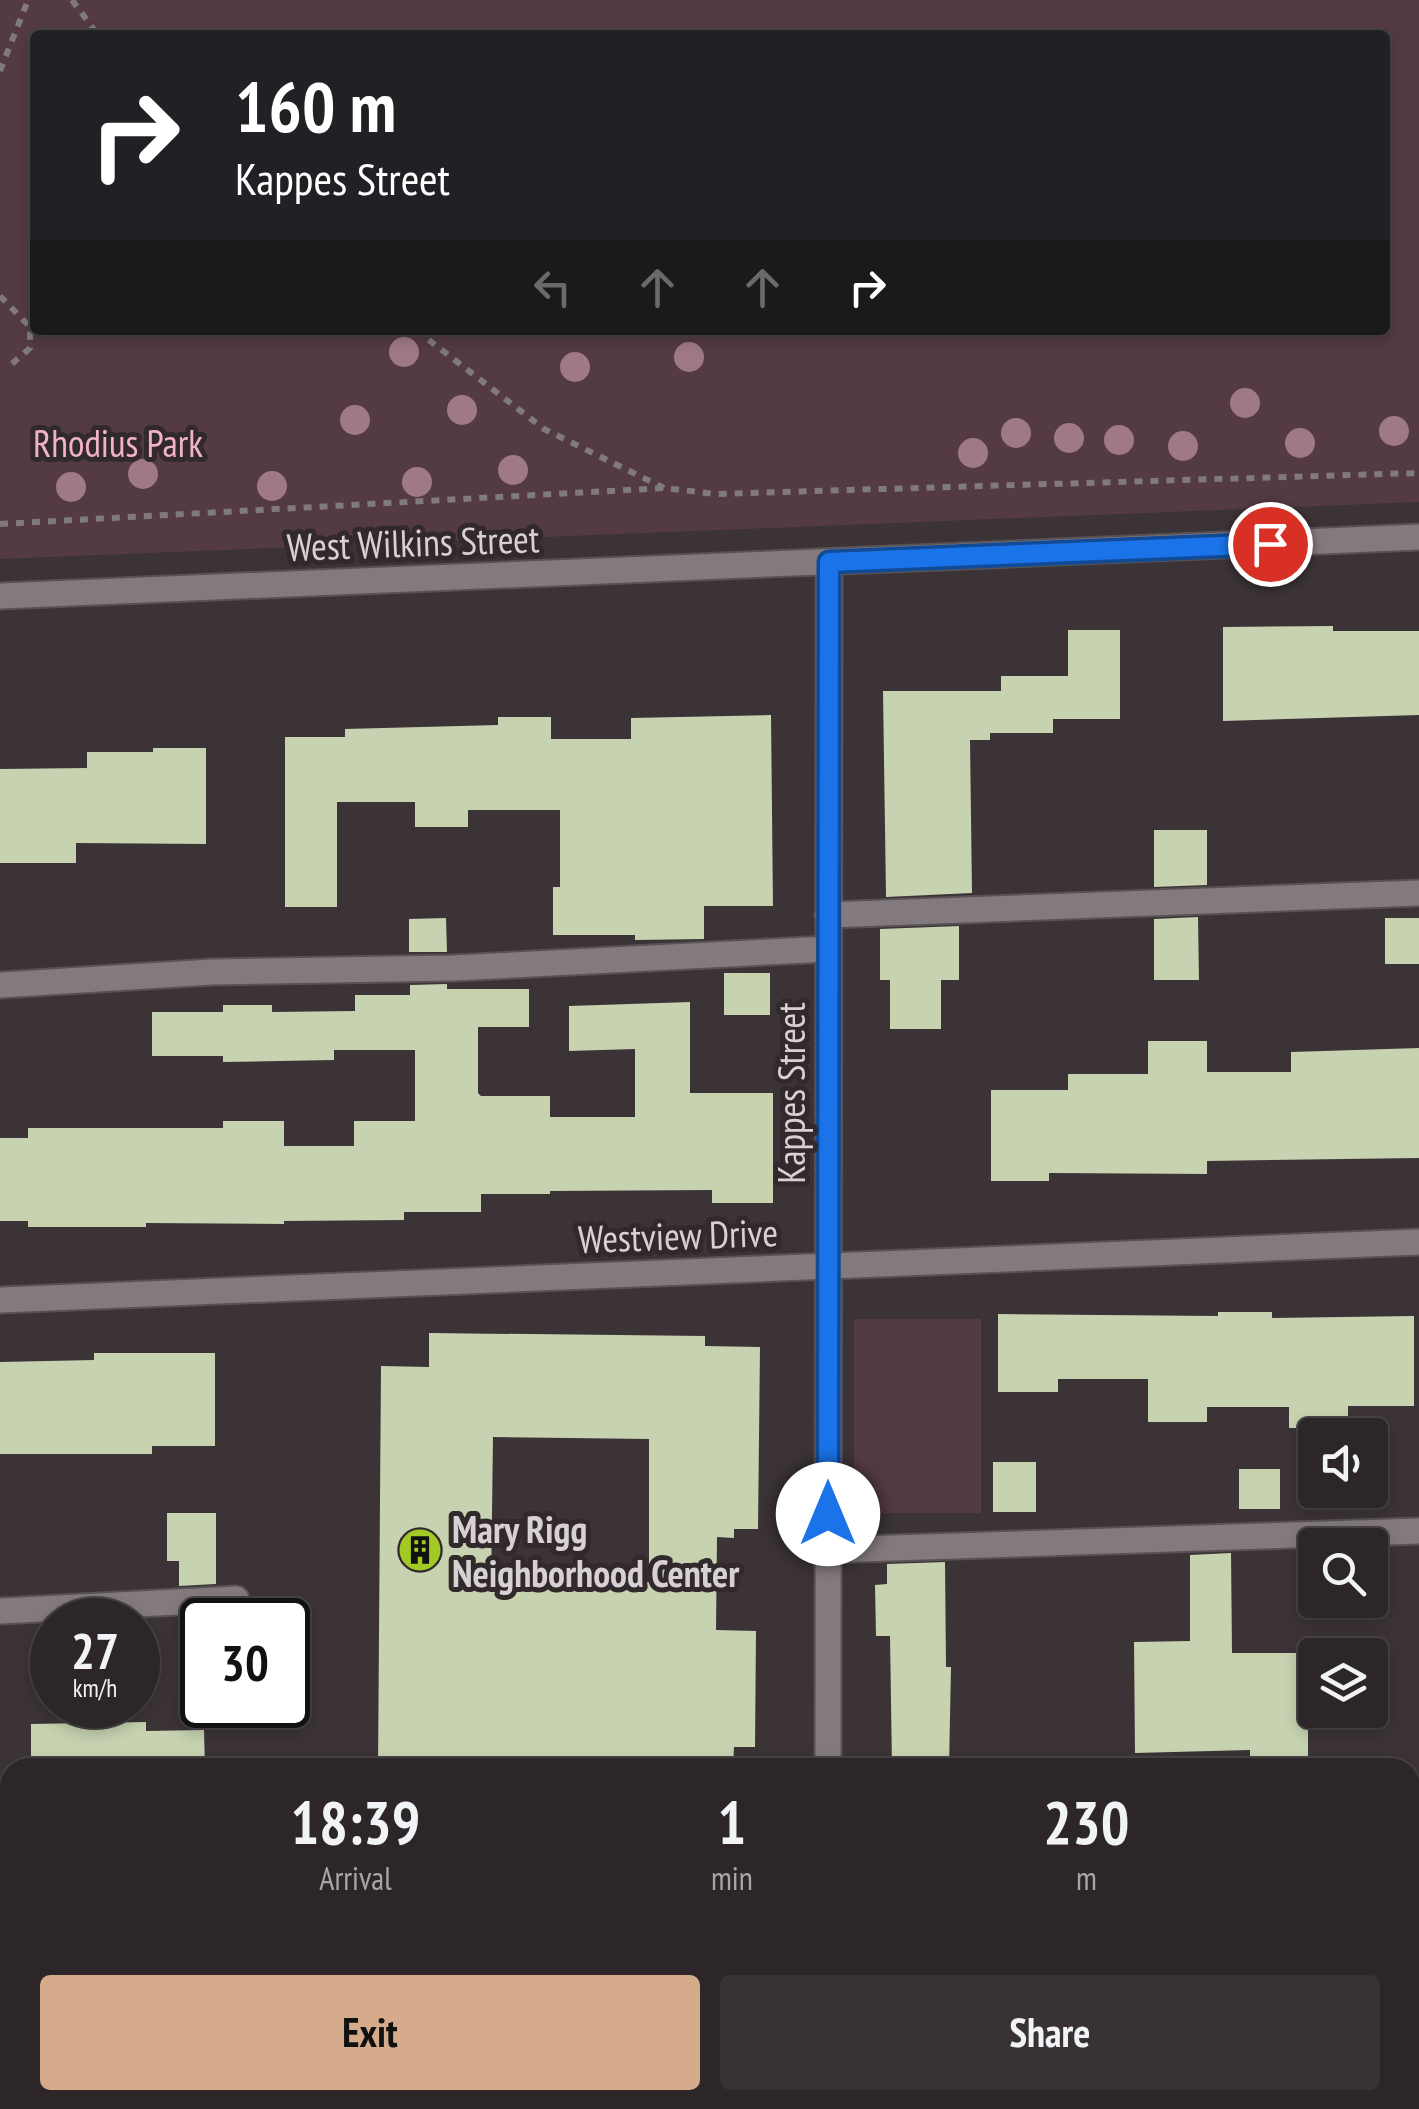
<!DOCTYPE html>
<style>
:root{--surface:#2c2628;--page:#383234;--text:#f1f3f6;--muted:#a6a5a8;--line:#484345;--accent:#d6ab8b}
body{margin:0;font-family:"PT Sans Narrow",sans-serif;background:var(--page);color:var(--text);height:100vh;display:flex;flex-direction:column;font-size:38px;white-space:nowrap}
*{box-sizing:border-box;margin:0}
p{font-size:32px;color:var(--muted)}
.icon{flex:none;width:55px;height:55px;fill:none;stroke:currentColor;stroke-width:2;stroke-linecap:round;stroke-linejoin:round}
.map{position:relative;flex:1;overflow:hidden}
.drawer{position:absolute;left:0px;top:1758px;width:1420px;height:352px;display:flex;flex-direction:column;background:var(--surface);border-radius:30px 30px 0 0;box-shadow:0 5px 15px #0003,0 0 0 2px var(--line)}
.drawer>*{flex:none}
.hud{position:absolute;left:30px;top:30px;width:1360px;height:305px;border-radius:10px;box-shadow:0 5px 15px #0003,0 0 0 2px var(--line);background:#202124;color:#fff;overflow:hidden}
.buttons{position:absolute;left:1298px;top:1418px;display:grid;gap:20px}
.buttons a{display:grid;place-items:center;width:90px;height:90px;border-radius:10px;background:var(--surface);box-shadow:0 5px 15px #0003,0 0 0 2px var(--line);font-size:50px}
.speed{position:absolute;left:30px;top:1598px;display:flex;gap:20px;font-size:50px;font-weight:700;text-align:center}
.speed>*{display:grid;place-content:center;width:130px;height:130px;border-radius:50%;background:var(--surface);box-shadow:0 5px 15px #0003,0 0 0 2px var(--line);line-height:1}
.speed small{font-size:25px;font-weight:400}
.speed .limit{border:5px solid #111;border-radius:15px;background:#fff;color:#111}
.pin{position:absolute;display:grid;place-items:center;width:85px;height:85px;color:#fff;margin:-42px;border:5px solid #fff;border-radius:50%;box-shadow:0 2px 10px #0007}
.me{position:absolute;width:110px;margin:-55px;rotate:0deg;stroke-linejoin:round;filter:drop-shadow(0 0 8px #0008)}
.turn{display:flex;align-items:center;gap:35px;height:210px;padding:0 40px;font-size:45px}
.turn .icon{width:130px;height:130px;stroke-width:2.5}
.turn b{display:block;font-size:70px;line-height:85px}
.lanes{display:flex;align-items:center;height:95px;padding:0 40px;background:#0003;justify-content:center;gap:50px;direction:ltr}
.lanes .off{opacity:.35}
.eta{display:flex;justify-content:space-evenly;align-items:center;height:170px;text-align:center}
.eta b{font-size:60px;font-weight:700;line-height:70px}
.primary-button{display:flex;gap:20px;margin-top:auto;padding:20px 40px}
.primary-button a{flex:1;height:115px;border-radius:10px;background:var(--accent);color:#111;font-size:40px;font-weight:700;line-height:115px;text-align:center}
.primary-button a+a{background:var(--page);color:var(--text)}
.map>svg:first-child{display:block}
</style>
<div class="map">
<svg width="1419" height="2109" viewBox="0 0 1419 2109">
<rect width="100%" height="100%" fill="#3b3336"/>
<path fill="#533a43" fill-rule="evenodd" d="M 0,0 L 1419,0 L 1419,502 L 0,559 ZM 35,35 L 1385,35 L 1385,330 L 35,330 Z
M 854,1319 L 981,1319 L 981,1513 L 854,1513 Z"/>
<path fill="#c6d2b0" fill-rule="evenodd" d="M 1333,626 L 1333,631 L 1419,631 L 1419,715 L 1223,721 L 1223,627 Z
M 1068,630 L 1120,630 L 1120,719 L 1053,719 L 1053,733 L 990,733 L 990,740 L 970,740 L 972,893 L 886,897 L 883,691 L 1001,691 L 1001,676 L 1068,676 Z
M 771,715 L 773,906 L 704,906 L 704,939 L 635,940 L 635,935 L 553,935 L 553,887 L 560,887 L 560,810 L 468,810 L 468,827 L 415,827 L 415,802 L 337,802 L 337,907 L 285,907 L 285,737 L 345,737 L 345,729 L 498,725 L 498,717 L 551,717 L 551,739 L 631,739 L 631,718 Z
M 153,748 L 206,748 L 206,844 L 76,843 L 76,863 L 0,863 L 0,769 L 87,768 L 87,752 L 153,752 Z
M 1154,830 L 1207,830 L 1207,885 L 1154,887 Z
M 1198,917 L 1199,980 L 1154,980 L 1154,919 Z
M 446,918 L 447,952 L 409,952 L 409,919 Z
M 1385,918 L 1419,918 L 1419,964 L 1385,964 Z
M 959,926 L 959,980 L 941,980 L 941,1029 L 890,1029 L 890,980 L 880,980 L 880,929 Z
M 724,973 L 770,973 L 770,1015 L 724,1015 Z
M 447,984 L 447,989 L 529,989 L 529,1027 L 478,1027 L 478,1093 L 481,1096 L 550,1096 L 550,1117 L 635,1117 L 635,1049 L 569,1051 L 569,1006 L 690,1002 L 690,1093 L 773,1093 L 773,1203 L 712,1203 L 712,1190 L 550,1191 L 550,1194 L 481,1194 L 481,1212 L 404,1212 L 404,1220 L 284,1221 L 284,1224 L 146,1223 L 146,1227 L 28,1227 L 28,1221 L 0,1221 L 0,1138 L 28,1138 L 28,1128 L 223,1128 L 223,1121 L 284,1121 L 284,1146 L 354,1146 L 354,1121 L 415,1121 L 415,1050 L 334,1050 L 334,1060 L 223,1062 L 223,1056 L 152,1056 L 152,1012 L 223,1012 L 223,1005 L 272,1005 L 272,1012 L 355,1011 L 355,995 L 410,995 L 410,985 Z
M 1148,1041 L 1207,1041 L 1207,1072 L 1291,1072 L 1291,1052 L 1419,1048 L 1419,1158 L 1207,1161 L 1207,1174 L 1049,1173 L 1049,1181 L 991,1181 L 991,1090 L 1068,1090 L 1068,1074 L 1148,1074 Z
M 1218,1312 L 1272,1312 L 1272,1318 L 1414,1316 L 1414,1406 L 1348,1406 L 1348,1428 L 1289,1428 L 1289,1407 L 1207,1407 L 1207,1422 L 1148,1422 L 1148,1379 L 1058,1379 L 1058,1392 L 998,1392 L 998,1314 L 1218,1316 Z
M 429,1333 L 705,1336 L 705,1346 L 760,1347 L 758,1529 L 734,1529 L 734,1538 L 717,1537 L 716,1630 L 756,1631 L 755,1747 L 734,1747 L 733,1768 L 378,1768 L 381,1366 L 429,1367 ZM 493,1437 L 649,1439 L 649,1582 L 570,1582 L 570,1588 L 491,1588 Z
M 94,1353 L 215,1353 L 215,1446 L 152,1446 L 152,1454 L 0,1454 L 0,1362 L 94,1360 Z
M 993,1462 L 1036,1462 L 1036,1512 L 993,1512 Z
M 1239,1469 L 1280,1469 L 1280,1509 L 1239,1509 Z
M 167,1513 L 216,1513 L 216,1584 L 179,1586 L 179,1561 L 167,1561 Z
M 1231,1553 L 1232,1653 L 1308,1653 L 1308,1768 L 1250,1768 L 1250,1750 L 1135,1753 L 1134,1642 L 1190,1641 L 1190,1555 Z
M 945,1562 L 946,1667 L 951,1667 L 949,1768 L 892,1768 L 890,1636 L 876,1636 L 875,1585 L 887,1584 L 887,1564 Z
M 146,1722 L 146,1731 L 204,1730 L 205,1768 L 31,1768 L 31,1724 Z"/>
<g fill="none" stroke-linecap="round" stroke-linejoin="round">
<defs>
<path id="minor" d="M 0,596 L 1419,537
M 828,915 L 1419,893
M 0,985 L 212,972 L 454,968 L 828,949
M 0,1300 L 1419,1242
M 828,1550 L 1419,1531
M 0,1611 L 236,1599
M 828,1768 L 829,562
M 208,2100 L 208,2109
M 829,2100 L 829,2109"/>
<path id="major" d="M 1410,1874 L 1419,1874
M 0,1928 L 10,1927"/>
</defs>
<use href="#minor" stroke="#585254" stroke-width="29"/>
<use href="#major" stroke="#585254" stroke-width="29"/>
<path stroke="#817a7c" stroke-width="6" stroke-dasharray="8 8" stroke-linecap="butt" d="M 72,0 L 98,35
M 0,71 L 28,0
M 0,296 L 30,327 L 30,348 L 7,368
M 416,330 L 544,429 L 664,488
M 0,524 L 665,488 L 715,494 L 1419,473
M 1410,1830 L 1419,1829
M 0,1873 L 10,1874"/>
<use href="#minor" stroke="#837a7d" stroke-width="25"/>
<use href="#major" stroke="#b4728b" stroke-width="25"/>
</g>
<g fill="#9f7986">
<circle cx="404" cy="352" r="15"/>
<circle cx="689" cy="357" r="15"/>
<circle cx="575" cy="367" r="15"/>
<circle cx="1245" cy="403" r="15"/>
<circle cx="462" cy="410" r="15"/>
<circle cx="355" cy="420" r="15"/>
<circle cx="1394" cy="431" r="15"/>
<circle cx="1016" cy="433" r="15"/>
<circle cx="1069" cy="438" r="15"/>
<circle cx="1119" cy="440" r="15"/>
<circle cx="1300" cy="443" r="15"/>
<circle cx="1183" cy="446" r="15"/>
<circle cx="973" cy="453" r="15"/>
<circle cx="513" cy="470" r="15"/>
<circle cx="143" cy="474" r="15"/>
<circle cx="417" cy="482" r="15"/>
<circle cx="272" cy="486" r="15"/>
<circle cx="71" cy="487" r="15"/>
</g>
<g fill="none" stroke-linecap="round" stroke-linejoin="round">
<defs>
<path id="route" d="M 828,1514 L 829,562 L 1270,544"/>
</defs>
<use href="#route" stroke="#114b97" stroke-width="25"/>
<use href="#route" stroke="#1a73e8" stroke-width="18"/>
</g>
<defs>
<symbol id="building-disc" viewBox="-11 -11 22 22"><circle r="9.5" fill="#a3c927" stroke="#31292c"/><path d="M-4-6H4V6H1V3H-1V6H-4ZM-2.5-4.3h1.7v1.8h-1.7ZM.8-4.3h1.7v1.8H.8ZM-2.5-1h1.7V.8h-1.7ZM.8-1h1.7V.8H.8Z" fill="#111"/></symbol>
</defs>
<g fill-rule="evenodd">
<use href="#building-disc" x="395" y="1525" width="50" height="50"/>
</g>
<g text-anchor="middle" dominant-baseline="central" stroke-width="10" stroke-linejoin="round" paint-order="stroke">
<g font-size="38" fill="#f1b2c7" stroke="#31292c">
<text x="118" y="442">Rhodius Park</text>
</g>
<g font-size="38" fill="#d7d1d3" stroke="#31292c">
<text transform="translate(413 542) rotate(-2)">West Wilkins Street</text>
<text transform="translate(790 1093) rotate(-90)">Kappes Street</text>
<text transform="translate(678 1235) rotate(-2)">Westview Drive</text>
</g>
<g font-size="38" font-weight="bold" fill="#d7d1d3" stroke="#31292c" text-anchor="start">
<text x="452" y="1528">Mary Rigg<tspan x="452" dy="44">Neighborhood Center</tspan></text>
</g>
</g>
</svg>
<div class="buttons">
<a><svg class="icon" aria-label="sound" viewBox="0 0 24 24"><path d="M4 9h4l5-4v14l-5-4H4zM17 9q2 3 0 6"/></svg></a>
<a><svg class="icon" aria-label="search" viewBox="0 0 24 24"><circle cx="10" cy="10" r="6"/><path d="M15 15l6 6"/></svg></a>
<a><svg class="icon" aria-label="layers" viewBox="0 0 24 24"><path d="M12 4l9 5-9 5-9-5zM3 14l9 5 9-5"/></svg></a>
</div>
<div class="speed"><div>27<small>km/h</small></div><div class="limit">30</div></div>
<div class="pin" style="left:1270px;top:544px;background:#d93025"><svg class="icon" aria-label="arrive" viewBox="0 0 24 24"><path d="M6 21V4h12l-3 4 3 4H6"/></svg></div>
<svg class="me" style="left:828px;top:1514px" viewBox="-20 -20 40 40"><circle r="19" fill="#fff"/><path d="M0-13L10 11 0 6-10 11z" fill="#1a73e8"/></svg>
<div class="hud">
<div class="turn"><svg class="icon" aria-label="right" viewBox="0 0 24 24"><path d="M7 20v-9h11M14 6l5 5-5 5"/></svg><div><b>160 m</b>Kappes Street</div></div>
<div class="lanes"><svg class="icon off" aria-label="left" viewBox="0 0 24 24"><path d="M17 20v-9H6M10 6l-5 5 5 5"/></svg><svg class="icon off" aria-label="ahead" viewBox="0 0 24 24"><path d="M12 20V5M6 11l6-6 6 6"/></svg><svg class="icon off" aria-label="ahead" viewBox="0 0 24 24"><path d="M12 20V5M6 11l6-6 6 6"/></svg><svg class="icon" aria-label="right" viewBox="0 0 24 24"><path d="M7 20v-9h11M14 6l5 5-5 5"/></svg></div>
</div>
<section class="drawer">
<div class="eta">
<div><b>18:39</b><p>Arrival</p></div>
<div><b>1</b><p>min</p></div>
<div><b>230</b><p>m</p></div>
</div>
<div class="primary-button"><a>Exit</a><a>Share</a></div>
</section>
</div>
